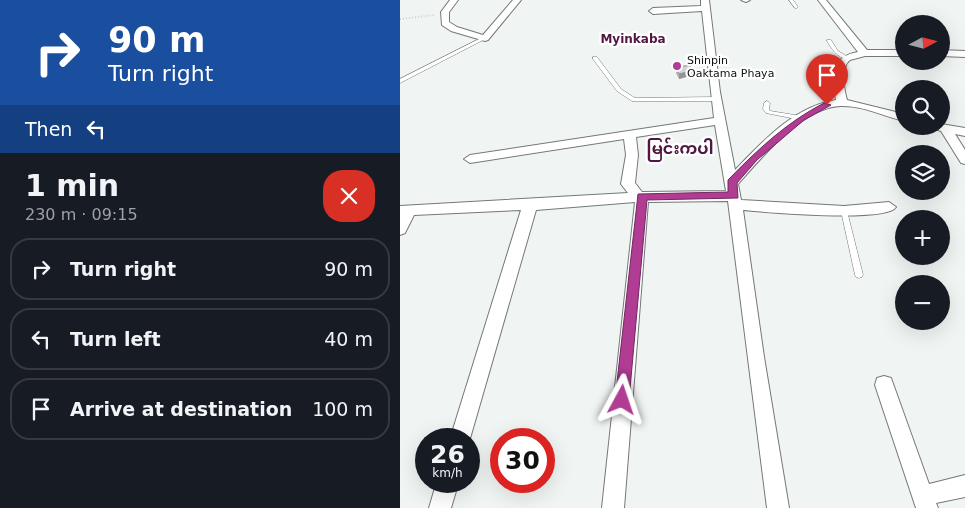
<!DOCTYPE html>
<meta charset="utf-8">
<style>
:root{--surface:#171b24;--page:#20242c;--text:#f1f3f6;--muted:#9ea1a6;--line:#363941}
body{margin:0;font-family:"DejaVu Sans","Noto Sans Myanmar",sans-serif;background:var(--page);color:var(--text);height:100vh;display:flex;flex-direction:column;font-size:19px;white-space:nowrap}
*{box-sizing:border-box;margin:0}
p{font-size:16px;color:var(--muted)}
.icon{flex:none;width:28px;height:28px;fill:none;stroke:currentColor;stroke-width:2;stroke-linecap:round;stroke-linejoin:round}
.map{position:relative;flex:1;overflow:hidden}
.drawer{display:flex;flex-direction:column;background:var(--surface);width:400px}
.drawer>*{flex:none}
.guide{background:#1a4fa0;color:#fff;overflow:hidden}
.needle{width:32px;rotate:83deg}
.controls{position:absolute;left:495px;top:15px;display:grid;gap:10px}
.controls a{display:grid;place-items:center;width:55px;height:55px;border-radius:50%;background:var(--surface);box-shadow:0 5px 20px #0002;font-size:25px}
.speed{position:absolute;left:15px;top:428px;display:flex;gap:10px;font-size:25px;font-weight:700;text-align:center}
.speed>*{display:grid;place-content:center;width:65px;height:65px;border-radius:50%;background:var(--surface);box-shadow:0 5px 20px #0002;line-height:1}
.speed small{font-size:12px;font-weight:400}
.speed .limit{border:8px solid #d22;background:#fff;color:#111}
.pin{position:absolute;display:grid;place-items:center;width:42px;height:42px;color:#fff;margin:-51px -21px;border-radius:50% 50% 50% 0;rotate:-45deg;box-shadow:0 0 5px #0007}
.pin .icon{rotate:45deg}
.me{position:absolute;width:55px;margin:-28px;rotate:5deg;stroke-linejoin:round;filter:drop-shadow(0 0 4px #0008)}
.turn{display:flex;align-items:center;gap:18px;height:105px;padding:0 25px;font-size:22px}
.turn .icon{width:65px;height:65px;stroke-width:2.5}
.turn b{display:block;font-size:35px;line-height:42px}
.then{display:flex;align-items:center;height:48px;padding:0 25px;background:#0003;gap:10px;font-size:19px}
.round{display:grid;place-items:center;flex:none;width:52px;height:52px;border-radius:20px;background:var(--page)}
.summary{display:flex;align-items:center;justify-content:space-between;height:85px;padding:0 25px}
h1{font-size:30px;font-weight:600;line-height:38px}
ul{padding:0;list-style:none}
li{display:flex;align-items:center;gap:15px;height:62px;margin:0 10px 8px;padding:0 15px;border:2px solid var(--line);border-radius:20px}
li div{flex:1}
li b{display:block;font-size:19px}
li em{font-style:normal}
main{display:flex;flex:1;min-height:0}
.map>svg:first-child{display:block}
</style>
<main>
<section class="drawer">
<div class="guide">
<div class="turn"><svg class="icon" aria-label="right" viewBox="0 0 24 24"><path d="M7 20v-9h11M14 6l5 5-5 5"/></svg><div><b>90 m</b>Turn right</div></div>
<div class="then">Then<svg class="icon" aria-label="left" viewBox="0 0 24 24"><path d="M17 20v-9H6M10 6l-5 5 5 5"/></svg></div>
</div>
<div class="summary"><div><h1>1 min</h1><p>230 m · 09:15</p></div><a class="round" style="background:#d93025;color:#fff"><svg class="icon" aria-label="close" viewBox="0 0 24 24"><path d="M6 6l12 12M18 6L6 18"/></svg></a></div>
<ul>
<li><svg class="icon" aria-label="right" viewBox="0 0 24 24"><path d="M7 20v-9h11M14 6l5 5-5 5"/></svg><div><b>Turn right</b></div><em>90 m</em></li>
<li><svg class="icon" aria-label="left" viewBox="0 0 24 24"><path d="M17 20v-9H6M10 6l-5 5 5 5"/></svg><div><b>Turn left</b></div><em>40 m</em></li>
<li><svg class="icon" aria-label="arrive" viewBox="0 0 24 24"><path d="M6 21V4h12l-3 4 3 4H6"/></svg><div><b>Arrive at destination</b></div><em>100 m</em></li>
</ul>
</section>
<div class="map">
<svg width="565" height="508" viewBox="0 0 565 508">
<rect width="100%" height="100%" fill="#f0f5f4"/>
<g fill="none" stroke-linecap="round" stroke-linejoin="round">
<defs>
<path id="service" d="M 389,0 L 393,0 L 398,7 L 397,8 L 395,8 Z
M 83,37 L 87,38 L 0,83 L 0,79 Z
M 427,40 L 431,40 L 438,51 L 448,57 L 448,59 C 437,58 432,49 427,41 Z
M 193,57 L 197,57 L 221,89 L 235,98 L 316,97 L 319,99 L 316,101 L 232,101 L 217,91 L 193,59 Z
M 367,101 L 370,103 L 369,109 L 370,111 L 401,116 L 404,118 L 401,120 L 366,113 L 363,109 L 364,103 Z
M 444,208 L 447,211 L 463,275 L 462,277 L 459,278 L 456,277 L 455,275 L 441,211 Z"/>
<path id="minor" d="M 50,0 L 58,0 L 49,12 L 49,22 L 57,27 L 83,35 L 113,0 L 121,0 L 88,40 L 85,41 L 51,31 L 42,25 L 41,12 Z
M 301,0 L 309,0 L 320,92 L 335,170 C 363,141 395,106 436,100 C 431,76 430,57 458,52 L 418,0 L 426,0 L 467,50 L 504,50 L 504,56 L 465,56 L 450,60 C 440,68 444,89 447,100 L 504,114 L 504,121 C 483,116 462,105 440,106 C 402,108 362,157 338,184 L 341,200 L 444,206 L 489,202 L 496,207 C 487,223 365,212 343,210 L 364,357 L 389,508 L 367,508 L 328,201 L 248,202 L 224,508 L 202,508 L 235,202 L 136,210 L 69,442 L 69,439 L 50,439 L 121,210 L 14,215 L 5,233 L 0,235 L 0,206 L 228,193 L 221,184 L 226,155 L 224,139 L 70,163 L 64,159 L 70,155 L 314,118 L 302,11 L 253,14 L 249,11 L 253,8 L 301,6 ZM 315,125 L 326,191 L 242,192 L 235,183 L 238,155 L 236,137 Z
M 341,0 L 350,0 L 346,2 Z
M 541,50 L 565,51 L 565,57 L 541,56 Z
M 541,124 L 565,128 L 565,136 L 555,134 L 565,150 L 565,164 L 561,163 L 541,131 L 528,126 L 541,126 Z
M 484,376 L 491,378 L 529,484 L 565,475 L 565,497 L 536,503 L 538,508 L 516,508 L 475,385 L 477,378 Z
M 37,481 L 59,481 L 51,508 L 29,508 Z"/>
</defs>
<use href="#service" stroke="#747877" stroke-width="1"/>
<use href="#minor" stroke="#747877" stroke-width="2"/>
<path stroke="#a6aaa9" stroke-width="2" stroke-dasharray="0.5 2.5" stroke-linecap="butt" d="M 0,19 L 34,15"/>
<use href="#service" fill="#fff" fill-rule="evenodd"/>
<use href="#minor" fill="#fff" fill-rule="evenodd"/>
</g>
<path fill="#b2b5b5" d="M 276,68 L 294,70 L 293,75 L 279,79 L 276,73 Z"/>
<path fill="#919493" d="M 294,70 L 293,75 L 279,79 L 279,74 Z"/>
<path fill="#cfd3d2" stroke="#919493" d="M 289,65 L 294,70 L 279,74 L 276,68 Z"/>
<path fill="#b13c94" stroke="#732760" d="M 424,103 L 431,105 L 404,120 L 357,160 L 337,183 L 338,198 L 247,200 L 229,400 L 227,406 L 222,408 L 217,406 L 215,400 L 238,194 L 328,192 L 328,180 C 357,150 387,122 424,103 Z"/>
<circle fill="#b13c94" stroke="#fff" stroke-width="2" cx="277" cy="66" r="5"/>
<g text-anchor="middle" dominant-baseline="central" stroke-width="4.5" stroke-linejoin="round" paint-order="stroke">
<g font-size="11" fill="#0f1110" stroke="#fff" text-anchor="start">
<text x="287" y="60">Shinpin<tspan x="287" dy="13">Oaktama Phaya</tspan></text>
</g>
<g font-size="12" font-weight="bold" fill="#4f1741" stroke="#fff">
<text x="233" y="39">Myinkaba</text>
</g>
<g font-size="16" font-weight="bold" fill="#4f1741" stroke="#fff">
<text x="280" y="148">မြင်းကပါ</text>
</g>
</g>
</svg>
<div class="controls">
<a><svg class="needle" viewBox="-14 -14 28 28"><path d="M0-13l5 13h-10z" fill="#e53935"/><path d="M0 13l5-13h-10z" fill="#9ea1a6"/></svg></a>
<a><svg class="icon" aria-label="search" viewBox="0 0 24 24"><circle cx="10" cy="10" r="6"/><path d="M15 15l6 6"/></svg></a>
<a><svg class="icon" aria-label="layers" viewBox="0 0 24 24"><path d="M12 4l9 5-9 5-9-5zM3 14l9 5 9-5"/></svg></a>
<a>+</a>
<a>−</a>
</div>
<div class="speed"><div>26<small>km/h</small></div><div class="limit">30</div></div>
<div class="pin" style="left:427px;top:105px;background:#d93025"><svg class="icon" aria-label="arrive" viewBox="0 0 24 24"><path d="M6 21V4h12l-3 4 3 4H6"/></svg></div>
<svg class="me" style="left:222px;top:400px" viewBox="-20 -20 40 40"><path d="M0-17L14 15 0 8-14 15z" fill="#b13c94" stroke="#fff" stroke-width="4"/></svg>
</div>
</main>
